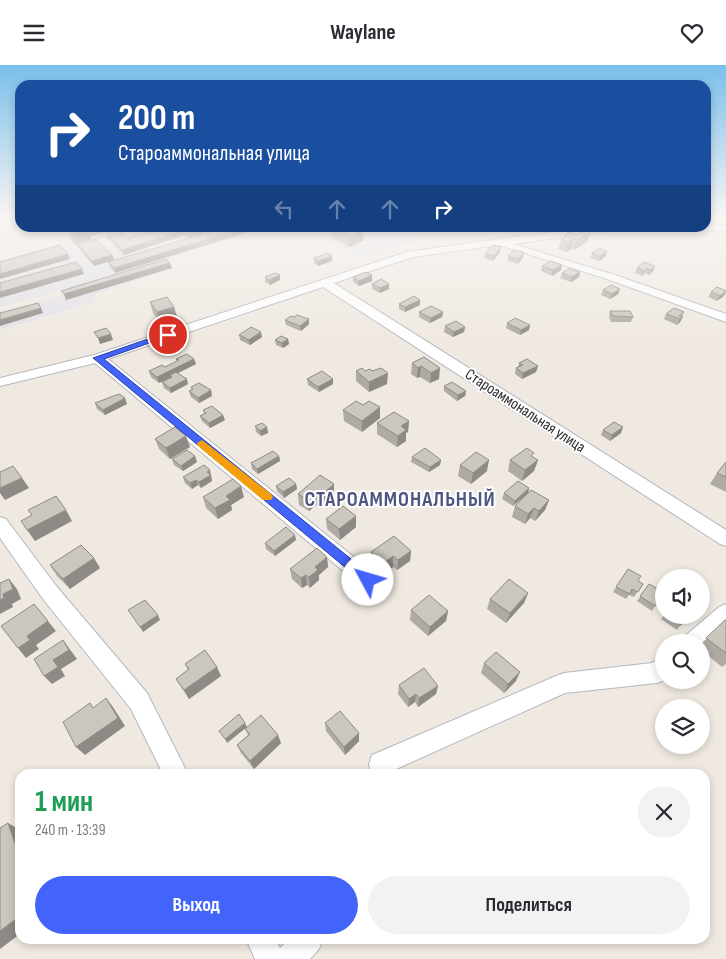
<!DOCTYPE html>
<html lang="ru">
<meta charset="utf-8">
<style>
:root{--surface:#fff;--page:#f2f2f3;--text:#2b2b33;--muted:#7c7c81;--accent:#4264fb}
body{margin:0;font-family:"Sofia Sans Condensed",sans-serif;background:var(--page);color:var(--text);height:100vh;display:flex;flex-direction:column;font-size:19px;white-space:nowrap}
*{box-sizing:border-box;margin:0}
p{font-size:16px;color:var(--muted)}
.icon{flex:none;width:28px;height:28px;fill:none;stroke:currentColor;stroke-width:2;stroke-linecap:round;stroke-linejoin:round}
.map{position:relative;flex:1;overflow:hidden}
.drawer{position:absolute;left:15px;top:704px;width:695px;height:175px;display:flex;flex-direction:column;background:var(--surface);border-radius:15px;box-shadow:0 2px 8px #0003}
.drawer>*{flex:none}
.banner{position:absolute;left:15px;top:15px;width:696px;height:152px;border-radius:15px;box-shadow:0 2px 8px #0003;background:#1a4fa0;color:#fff;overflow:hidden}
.fabs{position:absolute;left:655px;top:504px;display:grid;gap:10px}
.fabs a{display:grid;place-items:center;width:55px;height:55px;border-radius:50%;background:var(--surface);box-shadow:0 2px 8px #0003;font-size:25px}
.pin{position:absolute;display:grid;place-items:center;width:42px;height:42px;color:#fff;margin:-21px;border:2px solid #fff;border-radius:50%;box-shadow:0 1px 5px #0007}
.me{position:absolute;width:55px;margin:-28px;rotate:309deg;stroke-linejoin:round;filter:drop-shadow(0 0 4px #0008)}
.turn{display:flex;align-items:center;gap:18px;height:105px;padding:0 20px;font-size:22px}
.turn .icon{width:65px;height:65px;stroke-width:2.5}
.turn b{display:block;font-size:35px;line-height:42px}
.lanes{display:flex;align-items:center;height:48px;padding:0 20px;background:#0003;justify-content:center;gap:25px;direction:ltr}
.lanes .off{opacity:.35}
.round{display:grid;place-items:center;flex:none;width:52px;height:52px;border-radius:26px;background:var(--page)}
.headline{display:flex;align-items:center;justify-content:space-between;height:85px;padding:0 20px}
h1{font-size:30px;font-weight:700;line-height:38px;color:#1e9e55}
.cta{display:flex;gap:10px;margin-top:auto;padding:10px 20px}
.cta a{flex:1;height:58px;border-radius:30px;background:var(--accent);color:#fff;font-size:20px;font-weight:700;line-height:58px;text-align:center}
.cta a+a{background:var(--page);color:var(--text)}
header{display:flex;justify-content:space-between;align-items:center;height:65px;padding:0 20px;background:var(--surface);font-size:22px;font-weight:700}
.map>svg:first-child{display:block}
</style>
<header><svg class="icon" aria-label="menu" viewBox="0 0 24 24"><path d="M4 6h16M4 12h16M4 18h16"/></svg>Waylane<svg class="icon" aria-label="heart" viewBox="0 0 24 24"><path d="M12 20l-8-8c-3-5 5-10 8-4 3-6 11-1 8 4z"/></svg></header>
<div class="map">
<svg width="726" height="894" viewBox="0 0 726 894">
<rect width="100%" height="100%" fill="#efe9e1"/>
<path fill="#e3e1e8" d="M 441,162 L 450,167 L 359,193 L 307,163 Z
M 88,163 L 259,163 L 254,167 L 108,212 L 0,242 L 0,201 L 56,182 L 78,166 Z
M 170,198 L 174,203 L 96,229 L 94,237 L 0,265 L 0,249 Z"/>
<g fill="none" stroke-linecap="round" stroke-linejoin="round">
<defs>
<path id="minor" d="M 706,159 L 726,160 L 726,166 L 698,165 L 693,162 L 706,162 Z
M 588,162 L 619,162 L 614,165 L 513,179 L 615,210 L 726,249 L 726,257 L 607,214 L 499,180 L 413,192 L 334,218 L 726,465 L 726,481 L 720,479 L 323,222 L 108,294 L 375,509 L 378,515 L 375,521 L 368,523 L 361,521 L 95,298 L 0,321 L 0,313 L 94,290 L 407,187 Z
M 0,452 L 6,454 L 57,522 L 147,628 L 188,709 L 163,709 L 131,644 L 43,534 L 0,473 Z
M 726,539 L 726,561 L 701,583 L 701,578 L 682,578 L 685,571 L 719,542 Z
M 664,592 L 665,615 L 657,618 L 565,628 L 394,705 L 395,709 L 371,709 L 369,699 L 372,690 L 556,611 L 564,608 L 652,598 Z
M 246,874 L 275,874 L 280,883 L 289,874 L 323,874 L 319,884 L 310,894 L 255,894 Z"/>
</defs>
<use href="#minor" stroke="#b4b7c1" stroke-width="2"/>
<use href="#minor" fill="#fff" fill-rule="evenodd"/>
</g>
<path fill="#afaba4" d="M 131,162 L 149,162 L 137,166 Z
M 164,162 L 201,165 L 202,170 L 215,166 L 206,162 L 257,162 L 252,166 L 115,208 L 110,202 L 108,197 L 190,173 L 185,170 L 124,190 L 107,173 L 106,168 L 129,175 L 128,173 Z
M 330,162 L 363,176 L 349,182 L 331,172 Z
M 67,163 L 90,172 L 91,174 L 80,178 L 112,190 L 114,195 L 94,201 L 79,184 L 77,180 L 72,178 Z
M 590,168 L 587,177 L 574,185 L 571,184 L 566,187 L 558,184 L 561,174 L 564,173 L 564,171 Z
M 500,187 L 493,196 L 484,193 L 485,189 Z
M 592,188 L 606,191 L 599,196 L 590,193 Z
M 332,191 L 332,196 L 318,201 L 314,198 L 314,193 Z
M 508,191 L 523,192 L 518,199 L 508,196 Z
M 562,200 L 561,205 L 552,211 L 541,206 L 542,201 Z
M 655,201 L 653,206 L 649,210 L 645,208 L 643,211 L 635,208 L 637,203 Z
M 580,207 L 579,212 L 571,217 L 560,213 L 562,208 Z
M 280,210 L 280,215 L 270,220 L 265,217 L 265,212 Z
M 353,212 L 372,216 L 359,221 L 353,217 Z
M 372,219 L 389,219 L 389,224 L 380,228 L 372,224 Z
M 620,224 L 618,229 L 610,234 L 601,230 L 603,225 Z
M 711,227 L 726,227 L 724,231 L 717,236 L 708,232 Z
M 420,235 L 420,240 L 405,247 L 399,244 L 399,239 Z
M 150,237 L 174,242 L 177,252 L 160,257 L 153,248 Z
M 610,246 L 633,252 L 631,257 L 611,257 L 609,252 Z
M 419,247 L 443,247 L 442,252 L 430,258 L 419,252 Z
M 684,247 L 680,257 L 677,260 L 664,254 L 666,249 Z
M 294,252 L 309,259 L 301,266 L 286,260 L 285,255 Z
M 507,258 L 529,265 L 520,270 L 506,263 Z
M 445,261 L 465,262 L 464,267 L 453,272 L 444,267 Z
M 239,270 L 262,272 L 250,280 L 240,275 Z
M 288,274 L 289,279 L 283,283 L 276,280 L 275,275 Z
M 424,292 L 439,314 L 430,318 L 420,312 L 417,313 L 411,309 L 412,298 Z
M 176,294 L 194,294 L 196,299 L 178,308 L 188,319 L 171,328 L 164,323 L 162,317 L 171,312 L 159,318 L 151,312 L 149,306 L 165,302 L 177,296 Z
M 519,298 L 536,307 L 522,314 L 515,309 L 516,303 L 518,302 Z
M 356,306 L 365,306 L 387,319 L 369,327 L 356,316 Z
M 307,314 L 333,314 L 333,319 L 319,327 L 308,320 Z
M 444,321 L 466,326 L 465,331 L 457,336 L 444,326 Z
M 191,322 L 212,331 L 199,338 L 191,332 L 189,326 L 192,325 Z
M 95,338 L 127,339 L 105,350 L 97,344 Z
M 363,340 L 380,342 L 380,353 L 362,367 L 344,356 L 343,345 Z
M 203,345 L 225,355 L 210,363 L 202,356 L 200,351 L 204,349 Z
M 409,356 L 408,367 L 406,368 L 406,376 L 397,382 L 377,369 L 377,358 Z
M 255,361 L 267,362 L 268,368 L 261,371 L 256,367 Z
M 603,365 L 621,368 L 610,376 L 601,370 Z
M 155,374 L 190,382 L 170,394 L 159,384 Z
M 195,391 L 197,397 L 183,406 L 174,400 L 172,394 Z
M 279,391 L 280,396 L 258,409 L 252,404 L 251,398 Z
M 412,392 L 441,395 L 440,400 L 429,407 L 411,397 Z
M 533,392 L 538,395 L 534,406 L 522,416 L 508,406 L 510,395 Z
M 726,397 L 726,427 L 710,419 L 717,408 Z
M 460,400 L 487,406 L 471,419 L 458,411 Z
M 212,410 L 211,411 L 212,416 L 201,423 L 198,420 L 192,424 L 185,418 L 183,412 Z
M 296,419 L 297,424 L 284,433 L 277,426 L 276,421 Z
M 334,419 L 334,430 L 320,442 L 316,440 L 309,446 L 299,440 L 298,429 Z
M 529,423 L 528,428 L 549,435 L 545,445 L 535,456 L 530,453 L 525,459 L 512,452 L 515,441 L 525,430 L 513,441 L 502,434 L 504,428 Z
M 203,432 L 244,432 L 231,440 L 232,445 L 218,454 L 206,443 Z
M 356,451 L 356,462 L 340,475 L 327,464 L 326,454 Z
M 296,475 L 275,491 L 266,484 L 265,478 Z
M 411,486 L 410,496 L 397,505 L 393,502 L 383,509 L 371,497 L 371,487 Z
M 327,492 L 328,502 L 319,510 L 319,515 L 310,523 L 307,520 L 302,523 L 292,514 L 290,504 Z
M 50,500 L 100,503 L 70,524 L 57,511 Z
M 628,504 L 638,516 L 643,519 L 634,532 L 629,530 L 626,534 L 613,527 Z
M 649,519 L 655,541 L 652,546 L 637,536 Z
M 528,528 L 524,538 L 506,558 L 487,544 L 490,534 Z
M 411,545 L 448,546 L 446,556 L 428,571 L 410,555 Z
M 664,550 L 688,550 L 677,565 L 661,554 Z
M 726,555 L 726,599 L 722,602 L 701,585 L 701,579 Z
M 484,598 L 516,616 L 504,628 L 481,608 Z
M 185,599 L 221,611 L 189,634 L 176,614 L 188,605 Z
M 399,620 L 438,621 L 436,629 L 418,642 L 415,637 L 408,642 L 398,629 Z
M 325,658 L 359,668 L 359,676 L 345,690 L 326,666 Z
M 245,664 L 281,678 L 254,704 L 241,688 L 237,680 L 248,670 Z"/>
<path fill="#8e8b86" d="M 79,162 L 117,162 L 90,172 L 91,174 L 76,180 L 71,165 Z
M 136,162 L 149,162 L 137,166 Z
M 216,162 L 228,162 L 217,167 Z
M 248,162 L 257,162 L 252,166 L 115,208 L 114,203 Z
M 184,165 L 185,170 L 124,190 L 123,185 Z
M 201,165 L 202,170 L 191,174 L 189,169 Z
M 363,166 L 363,176 L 349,182 L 349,172 Z
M 590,168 L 587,177 L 574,185 L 577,175 Z
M 573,174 L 571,184 L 566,187 L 568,177 Z
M 501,182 L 500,187 L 493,196 L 494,191 Z
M 607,186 L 606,191 L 599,196 L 600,191 Z
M 524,187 L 523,192 L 518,199 L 519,194 Z
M 68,189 L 70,194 L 0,214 L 0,209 Z
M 112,190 L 114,195 L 94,201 L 92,196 Z
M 332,191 L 332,196 L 318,201 L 318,196 Z
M 170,198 L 172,203 L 66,235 L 64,229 Z
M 562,200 L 561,205 L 552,211 L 553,205 Z
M 655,201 L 653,206 L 649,210 L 651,205 Z
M 82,204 L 84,209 L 0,233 L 0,227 Z
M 580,207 L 579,212 L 571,217 L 572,212 Z
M 280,210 L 280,215 L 270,220 L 269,215 Z
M 372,210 L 372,216 L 359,221 L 359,216 Z
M 389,219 L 389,224 L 380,228 L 380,223 Z
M 620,224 L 618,229 L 610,234 L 612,229 Z
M 726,226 L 724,231 L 717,236 L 720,231 Z
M 420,235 L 420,240 L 405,247 L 405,242 Z
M 174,242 L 177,252 L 160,257 L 157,247 Z
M 41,243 L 43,248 L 0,261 L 0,255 Z
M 443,247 L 442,252 L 430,258 L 431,253 Z
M 683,252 L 680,257 L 677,260 L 680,254 Z
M 309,254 L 309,259 L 301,266 L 300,261 Z
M 530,260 L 529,265 L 520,270 L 521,265 Z
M 465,262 L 464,267 L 453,272 L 454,267 Z
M 261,267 L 262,272 L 250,280 L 249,275 Z
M 111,269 L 113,275 L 100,279 L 98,273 Z
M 288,274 L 289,279 L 283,283 L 282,278 Z
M 194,294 L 196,299 L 172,311 L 170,310 L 171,312 L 159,318 L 157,312 Z
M 421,301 L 420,312 L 417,313 L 418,303 Z
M 538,301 L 536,307 L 522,314 L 523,308 Z
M 440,303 L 439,314 L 430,318 L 431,308 Z
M 388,308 L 387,319 L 369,327 L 369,317 Z
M 187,314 L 188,319 L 171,328 L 170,323 Z
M 333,314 L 333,319 L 319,327 L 318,322 Z
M 211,325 L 212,331 L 199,338 L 198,333 Z
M 466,326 L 465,331 L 457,336 L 458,330 Z
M 125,333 L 127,339 L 105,350 L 103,345 Z
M 380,342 L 380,353 L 362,367 L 362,356 Z
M 223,350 L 225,355 L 210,363 L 209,358 Z
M 409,356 L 408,367 L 406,368 L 406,376 L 397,382 L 398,371 L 401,361 Z
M 267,362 L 268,368 L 261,371 L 260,366 Z
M 623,362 L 621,368 L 610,376 L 612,370 Z
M 186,371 L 190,382 L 170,394 L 166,383 Z
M 195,391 L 197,397 L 183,406 L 181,401 Z
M 279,391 L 280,396 L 258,409 L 257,404 Z
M 441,395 L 440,400 L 429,407 L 430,402 Z
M 489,395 L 487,406 L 471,419 L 473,408 Z
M 538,395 L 534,406 L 522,416 L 525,405 Z
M 210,405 L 212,416 L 201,423 L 199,417 L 207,407 Z
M 22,413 L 29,423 L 5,435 L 0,428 L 0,423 Z
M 196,415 L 198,420 L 192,424 L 190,418 Z
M 296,419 L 297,424 L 284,433 L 283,427 Z
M 334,419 L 334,430 L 320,442 L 319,432 Z
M 241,421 L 244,432 L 231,440 L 232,445 L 218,454 L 215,443 L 226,431 Z
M 529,423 L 528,428 L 513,441 L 515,436 Z
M 315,429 L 316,440 L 309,446 L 308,435 Z
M 549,435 L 545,445 L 535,456 L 539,446 Z
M 534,443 L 530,453 L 525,459 L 528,449 Z
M 66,445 L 72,456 L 35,476 L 27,465 Z
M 356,451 L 356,462 L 340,475 L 339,464 Z
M 295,470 L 296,475 L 275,491 L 274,486 Z
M 411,486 L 410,496 L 397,505 L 398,495 Z
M 393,491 L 393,502 L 383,509 L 384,498 Z
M 327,492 L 328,502 L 319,510 L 319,515 L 310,523 L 309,512 L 315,502 Z
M 94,493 L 100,503 L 70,524 L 63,514 Z
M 306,510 L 307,520 L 302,523 L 301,513 Z
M 9,514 L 17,524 L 21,534 L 12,539 L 13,542 L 0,549 L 0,535 L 3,529 Z
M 528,528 L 524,538 L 506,558 L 510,548 Z
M 34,539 L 56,566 L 36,580 L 39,584 L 26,593 L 18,583 L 27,571 Z
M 448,546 L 446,556 L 428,571 L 430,562 Z
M 158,550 L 160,555 L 143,567 L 140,562 Z
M 63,575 L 77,594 L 61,604 L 65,611 L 52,619 L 44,611 L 53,595 Z
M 217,602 L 221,611 L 189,634 L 184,625 Z
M 520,607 L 516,616 L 504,628 L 508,619 Z
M 438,621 L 436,629 L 418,642 L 419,633 Z
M 416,629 L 415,637 L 408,642 L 409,634 Z
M 106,633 L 113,642 L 125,661 L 85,690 L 76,682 Z
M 245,658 L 247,662 L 227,678 L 225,674 Z
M 359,668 L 359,676 L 345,690 L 344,682 Z
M 278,670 L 281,678 L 254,704 L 250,696 Z
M 8,758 L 20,765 L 20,793 Z
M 20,851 L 20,869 L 0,884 L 0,866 Z"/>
<path fill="#cbc7bf" stroke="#8e8b86" d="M 68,162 L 79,162 L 71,165 L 67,163 Z
M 87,162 L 102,162 L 88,167 Z
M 164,162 L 197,162 L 201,165 L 189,169 L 184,165 L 123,185 L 106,168 L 118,165 L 131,177 L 128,173 Z
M 227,162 L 248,162 L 114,203 L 108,197 Z
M 331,162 L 356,162 L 363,166 L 349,172 Z
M 583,166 L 590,168 L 577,175 L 573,174 L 568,177 L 561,174 L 566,171 L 564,171 L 570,167 L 576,170 Z
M 96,174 L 112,190 L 92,196 L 77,179 Z
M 60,180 L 68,189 L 0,209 L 0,197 Z
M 493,180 L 501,182 L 494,191 L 485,189 Z
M 599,183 L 607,186 L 600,191 L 592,188 Z
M 514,185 L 524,187 L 519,194 L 508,191 Z
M 328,188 L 332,191 L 318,196 L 314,193 Z
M 166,194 L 170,198 L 64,229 L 61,226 Z
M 551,196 L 562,200 L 553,205 L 542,201 Z
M 76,197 L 82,204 L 0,227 L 0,218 Z
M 643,197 L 655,201 L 651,205 L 647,203 L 645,206 L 637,203 Z
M 570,203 L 580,207 L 572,212 L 562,208 Z
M 366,207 L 372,210 L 359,216 L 353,212 Z
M 275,208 L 280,210 L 269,215 L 265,212 Z
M 381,214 L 389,219 L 380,223 L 372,219 Z
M 611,220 L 620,224 L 612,229 L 603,225 Z
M 717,222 L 726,226 L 720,231 L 711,227 Z
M 414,231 L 420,235 L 405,242 L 399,239 Z
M 167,232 L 174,242 L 157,247 L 150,237 Z
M 38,238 L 41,243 L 0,255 L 0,248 Z
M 431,241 L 443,247 L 431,253 L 419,247 Z
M 674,243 L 684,247 L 679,251 L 683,252 L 680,254 L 666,249 Z
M 610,246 L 630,246 L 633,252 L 613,251 Z
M 297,250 L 309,254 L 300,261 L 285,255 L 291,251 L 294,252 Z
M 515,253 L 530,260 L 521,265 L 507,258 Z
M 456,256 L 465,262 L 454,267 L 445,261 Z
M 251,262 L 261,267 L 249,275 L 239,270 Z
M 106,263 L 111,269 L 98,273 L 94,267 Z
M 281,271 L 288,274 L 282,278 L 275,275 Z
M 187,289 L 194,294 L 157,312 L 149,306 L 162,300 L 165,302 L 179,295 L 176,294 Z
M 424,292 L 440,303 L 431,308 L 421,301 L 418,303 L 412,298 Z
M 527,294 L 538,301 L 523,308 L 516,303 L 523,300 L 519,298 Z
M 362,303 L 365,306 L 370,304 L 372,306 L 381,303 L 388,308 L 369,317 L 356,306 Z
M 322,306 L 333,314 L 318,322 L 307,314 Z
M 176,307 L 187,314 L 170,323 L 162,317 L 172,312 L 170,310 Z
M 452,317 L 466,326 L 458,330 L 444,321 Z
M 199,318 L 211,325 L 198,333 L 189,326 L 193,324 L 191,322 Z
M 119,329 L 125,333 L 103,345 L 95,338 Z
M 356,336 L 363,340 L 369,336 L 380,342 L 362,356 L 343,345 Z
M 212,341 L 223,350 L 209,358 L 200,351 L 206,348 L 203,345 Z
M 394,347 L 409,356 L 401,361 L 406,365 L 398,371 L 377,358 Z
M 614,357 L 623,362 L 612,370 L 603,365 Z
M 262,358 L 267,362 L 260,366 L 255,361 Z
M 175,362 L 186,371 L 166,383 L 155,374 Z
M 425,383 L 441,395 L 430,402 L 412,392 Z
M 527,383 L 534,388 L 531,391 L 538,395 L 525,405 L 510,395 Z
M 187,385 L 195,391 L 181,401 L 172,394 Z
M 273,386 L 279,391 L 257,404 L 251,398 Z
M 476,387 L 489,395 L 473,408 L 460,400 Z
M 726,397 L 726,412 L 717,408 Z
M 204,400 L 210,405 L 207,407 L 211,410 L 199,417 L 196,415 L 190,418 L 183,412 Z
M 13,401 L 22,413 L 0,423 L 0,407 Z
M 320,410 L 334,419 L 319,432 L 315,429 L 308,435 L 298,429 Z
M 289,413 L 296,419 L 283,427 L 276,421 Z
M 233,414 L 241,421 L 226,431 L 230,435 L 215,443 L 203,432 Z
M 518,416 L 529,423 L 515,436 L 504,428 Z
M 531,425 L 549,435 L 539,446 L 534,443 L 528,449 L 515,441 Z
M 56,431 L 66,445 L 27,465 L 21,456 L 32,450 L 28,445 Z
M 343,441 L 356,451 L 339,464 L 326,454 Z
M 286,462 L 295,470 L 274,486 L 265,478 Z
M 394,471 L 411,486 L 398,495 L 393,491 L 384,498 L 371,487 Z
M 81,480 L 94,493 L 63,514 L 50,500 Z
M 317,483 L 327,492 L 315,502 L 318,505 L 309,512 L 306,510 L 301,513 L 290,504 Z
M 628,504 L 641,511 L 638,516 L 643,519 L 638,527 L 632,524 L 630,529 L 616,522 Z
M 9,514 L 13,524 L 3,529 L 4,533 L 0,535 L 0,518 Z
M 509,514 L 528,528 L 510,548 L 490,534 Z
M 649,519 L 664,527 L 655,541 L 640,531 Z
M 429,530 L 448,546 L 430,562 L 411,545 Z
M 145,535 L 158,550 L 140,562 L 128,545 Z
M 34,539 L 48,556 L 27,571 L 30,575 L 18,583 L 1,561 Z
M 666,550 L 688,550 L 681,560 Z
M 725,555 L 726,555 L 726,588 L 706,573 Z
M 63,575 L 69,585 L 53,595 L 58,602 L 44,611 L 34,594 Z
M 205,585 L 217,602 L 184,625 L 176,614 L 189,604 L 185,599 Z
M 496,587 L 520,607 L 508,619 L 484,598 Z
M 424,603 L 438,621 L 419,633 L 416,629 L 409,634 L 399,620 Z
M 106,633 L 118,653 L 76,682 L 63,657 L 90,638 L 93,643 Z
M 340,646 L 359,668 L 344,682 L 325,658 Z
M 239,649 L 245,658 L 225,674 L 219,666 Z
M 261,650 L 278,670 L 250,696 L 237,680 L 250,669 L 245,664 Z
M 8,758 L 20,793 L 20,851 L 0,866 L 0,763 Z"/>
<linearGradient id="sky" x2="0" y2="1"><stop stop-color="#7abfeb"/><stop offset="0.55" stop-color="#f8f5f2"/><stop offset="1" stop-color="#f8f5f2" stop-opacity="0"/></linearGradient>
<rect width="726" height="276" fill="url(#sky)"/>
<path fill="#4264fb" stroke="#2b41a3" d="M 165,268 L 172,270 L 104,294 L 372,511 L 374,515 L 372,518 L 368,520 L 364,518 L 93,293 Z"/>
<path fill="#f59e0b" d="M 202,375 L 271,429 L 273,432 L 271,435 L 263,435 L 198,381 L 197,378 Z"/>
<g text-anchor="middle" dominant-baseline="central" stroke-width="4" stroke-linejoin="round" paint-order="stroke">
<g font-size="16" fill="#2e2e2e" stroke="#fff">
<text transform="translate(525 346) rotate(33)">Староаммональная улица</text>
</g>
<g font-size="21" font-weight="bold" letter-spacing="1" fill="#4d5680" stroke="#fff">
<text x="400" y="434">СТАРОАММОНАЛЬНЫЙ</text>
</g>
</g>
</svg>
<div class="fabs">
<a><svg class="icon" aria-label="sound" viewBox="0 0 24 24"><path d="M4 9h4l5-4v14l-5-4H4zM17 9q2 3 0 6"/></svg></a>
<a><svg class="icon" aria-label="search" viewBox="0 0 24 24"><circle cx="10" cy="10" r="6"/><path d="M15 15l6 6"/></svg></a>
<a><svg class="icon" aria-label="layers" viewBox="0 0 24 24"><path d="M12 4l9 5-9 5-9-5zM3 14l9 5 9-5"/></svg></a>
</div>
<div class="pin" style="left:168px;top:270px;background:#d93025"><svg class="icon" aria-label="arrive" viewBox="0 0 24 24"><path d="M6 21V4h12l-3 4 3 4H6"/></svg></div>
<svg class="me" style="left:368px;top:515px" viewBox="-20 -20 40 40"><circle r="19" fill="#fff"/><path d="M0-13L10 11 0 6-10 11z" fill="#4264fb"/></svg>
<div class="banner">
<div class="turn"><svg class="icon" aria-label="right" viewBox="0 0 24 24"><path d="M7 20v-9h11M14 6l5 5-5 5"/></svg><div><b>200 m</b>Староаммональная улица</div></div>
<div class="lanes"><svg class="icon off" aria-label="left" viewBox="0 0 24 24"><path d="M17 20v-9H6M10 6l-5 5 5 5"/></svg><svg class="icon off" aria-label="ahead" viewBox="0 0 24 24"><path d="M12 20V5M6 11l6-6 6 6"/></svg><svg class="icon off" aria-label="ahead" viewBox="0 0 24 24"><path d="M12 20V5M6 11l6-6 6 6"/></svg><svg class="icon" aria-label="right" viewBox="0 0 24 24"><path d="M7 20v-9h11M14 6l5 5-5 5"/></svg></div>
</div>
<section class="drawer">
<div class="headline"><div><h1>1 мин</h1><p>240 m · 13:39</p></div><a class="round"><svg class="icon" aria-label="close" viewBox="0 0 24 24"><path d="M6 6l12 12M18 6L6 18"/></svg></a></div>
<div class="cta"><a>Выход</a><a>Поделиться</a></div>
</section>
</div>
